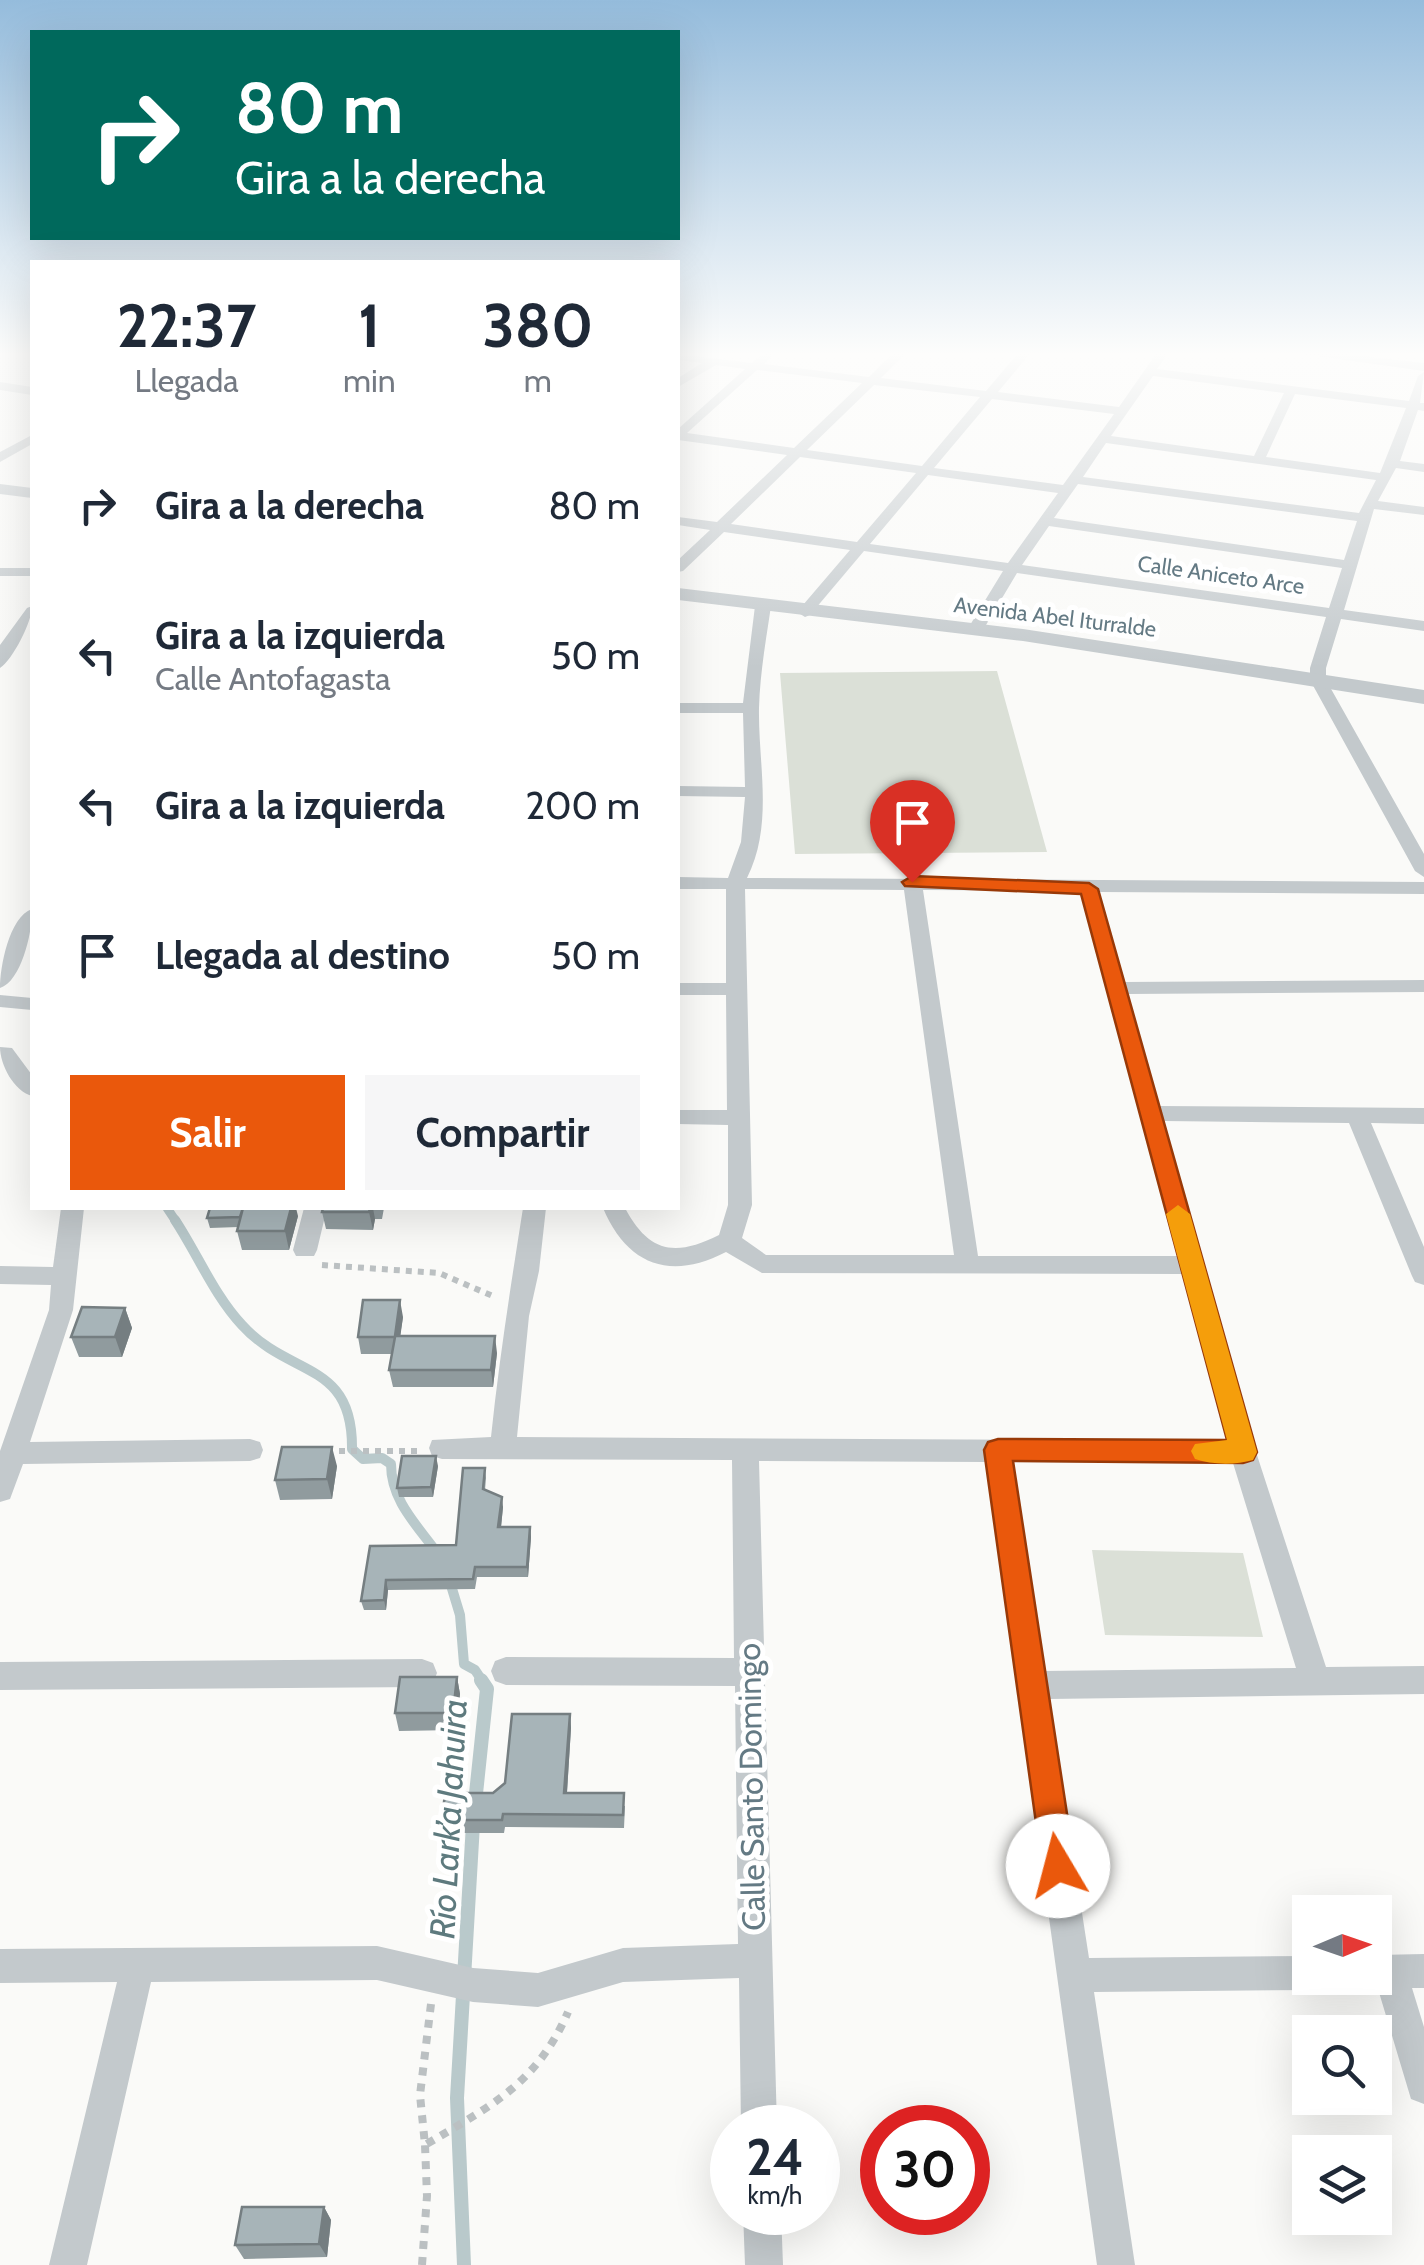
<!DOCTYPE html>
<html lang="es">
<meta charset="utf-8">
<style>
:root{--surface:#fff;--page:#f6f6f7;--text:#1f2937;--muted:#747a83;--accent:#ea580c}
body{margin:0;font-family:Cabin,sans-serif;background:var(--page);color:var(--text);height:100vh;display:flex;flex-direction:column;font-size:38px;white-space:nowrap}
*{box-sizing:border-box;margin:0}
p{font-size:32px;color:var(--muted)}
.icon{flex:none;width:55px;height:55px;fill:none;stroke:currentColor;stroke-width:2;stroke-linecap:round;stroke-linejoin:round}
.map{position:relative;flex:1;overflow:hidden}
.panel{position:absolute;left:30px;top:260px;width:650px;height:950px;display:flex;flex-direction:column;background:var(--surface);border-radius:0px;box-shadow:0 10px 40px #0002}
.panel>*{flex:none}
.hud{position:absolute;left:30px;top:30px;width:650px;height:210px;border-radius:0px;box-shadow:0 10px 40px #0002;background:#00695c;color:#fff;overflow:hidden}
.needle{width:65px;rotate:88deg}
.buttons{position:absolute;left:1292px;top:1895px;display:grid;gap:20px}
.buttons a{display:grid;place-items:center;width:100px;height:100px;border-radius:0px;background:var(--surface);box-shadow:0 10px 40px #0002;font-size:50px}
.speed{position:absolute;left:710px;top:2105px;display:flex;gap:20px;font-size:50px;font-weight:700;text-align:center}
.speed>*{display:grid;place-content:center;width:130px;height:130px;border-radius:50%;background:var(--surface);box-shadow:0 10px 40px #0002;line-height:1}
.speed small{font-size:25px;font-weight:400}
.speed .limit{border:15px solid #d22;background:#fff;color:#111}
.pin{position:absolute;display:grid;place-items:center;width:85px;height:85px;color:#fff;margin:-102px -42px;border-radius:50% 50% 50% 0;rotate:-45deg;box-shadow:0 0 10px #0007}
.pin .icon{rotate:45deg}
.me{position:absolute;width:110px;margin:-55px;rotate:352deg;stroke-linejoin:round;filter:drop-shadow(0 0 8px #0008)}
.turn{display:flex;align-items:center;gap:35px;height:210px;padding:0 40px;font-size:45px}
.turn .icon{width:130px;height:130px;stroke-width:2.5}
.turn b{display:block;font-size:70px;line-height:85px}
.eta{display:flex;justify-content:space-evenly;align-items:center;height:170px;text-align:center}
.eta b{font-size:60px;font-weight:700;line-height:70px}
.action{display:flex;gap:20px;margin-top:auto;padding:20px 40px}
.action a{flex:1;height:115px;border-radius:0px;background:var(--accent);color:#fff;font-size:40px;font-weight:700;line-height:115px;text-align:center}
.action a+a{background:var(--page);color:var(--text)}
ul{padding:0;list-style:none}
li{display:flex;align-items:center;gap:30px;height:150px;padding:0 40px}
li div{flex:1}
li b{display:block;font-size:38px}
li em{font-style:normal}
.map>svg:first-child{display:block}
</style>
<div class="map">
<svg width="1424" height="2265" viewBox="0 0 1424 2265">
<rect width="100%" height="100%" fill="#fafaf8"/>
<path fill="#dbe0d7" d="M 997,671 L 1047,852 L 795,854 L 780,673 Z
M 1092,1550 L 1243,1553 L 1263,1637 L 1105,1635 Z"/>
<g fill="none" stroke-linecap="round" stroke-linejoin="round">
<path stroke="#b9c9cb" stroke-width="9" d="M 167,1208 L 177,1223"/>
<path stroke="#b9c9cb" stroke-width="10" d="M 175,1220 C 198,1255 214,1295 242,1325 C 290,1378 353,1360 352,1449 L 363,1459 L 382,1458 L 391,1464 C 391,1501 417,1525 438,1554
M 450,1582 L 460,1615 L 464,1664 L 475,1670 L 483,1682"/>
<path stroke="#b9c9cb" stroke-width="14" d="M 475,1803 L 487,1689 L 481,1680
M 464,2265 L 457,2098 L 473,1824"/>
<path stroke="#bbc0c2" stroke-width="6" stroke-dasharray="6 6" stroke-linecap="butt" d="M 322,1265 L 439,1273 L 495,1297
M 327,1451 L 420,1451"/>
<path stroke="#bbc0c2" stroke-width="8" stroke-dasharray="8 8" stroke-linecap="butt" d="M 431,2004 L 420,2095 L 425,2145 C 489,2107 537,2084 568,2012
M 422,2265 L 427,2196 L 425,2145"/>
<path fill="#c3c9cc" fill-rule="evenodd" d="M 765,351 L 778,351 L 764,364 L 869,377 L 895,351 L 908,351 L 881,378 L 986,391 L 1020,351 L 1032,351 L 998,392 L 1119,407 L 1158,351 L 1170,351 L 1157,369 L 1409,401 L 1418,376 L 1424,372 L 1420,403 L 1424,403 L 1424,411 L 1418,410 L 1400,461 L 1424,464 L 1424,472 L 1396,468 L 1378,501 L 1424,507 L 1424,515 L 1374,509 L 1344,610 L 1424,621 L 1424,631 L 1341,619 L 1326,668 L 1326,680 L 1424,854 L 1424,877 L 1415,871 L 1310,680 L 1310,668 L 1326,617 L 1017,573 L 983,630 L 975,635 L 967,630 L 1003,571 L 864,551 L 810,615 L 805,617 L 797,612 L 850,550 L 724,532 L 683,571 L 678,572 L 678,560 L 710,530 L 678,525 L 678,517 L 717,522 L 787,455 L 678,440 L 678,429 L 745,369 L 716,365 L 678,387 L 678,378 L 702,363 L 678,360 L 678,354 L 752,363 ZM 757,370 L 862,383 L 794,448 L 687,433 ZM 1153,376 L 1284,393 L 1254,456 L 1111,436 ZM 874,385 L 980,397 L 922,466 L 807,450 ZM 1295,394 L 1406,408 L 1380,473 L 1266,457 ZM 992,399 L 1114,414 L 1063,485 L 934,468 ZM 1106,443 L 1376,480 L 1359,513 L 1083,477 ZM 800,457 L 916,473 L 857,542 L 731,524 ZM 928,475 L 1058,493 L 1008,563 L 870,544 ZM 1078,484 L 1357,521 L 1344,560 L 1054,518 ZM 1049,526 L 1342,568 L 1329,608 L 1022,565 Z
M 1281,351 L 1318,351 L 1424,363 L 1424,371 Z
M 0,382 L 32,387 L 32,395 L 0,390 Z
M 32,435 L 32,444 L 0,462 L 0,452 Z
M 0,568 L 32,568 L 32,576 L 0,576 Z
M 763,601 L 771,606 C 766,640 760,673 759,708 C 758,765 774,824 747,878 L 1424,882 L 1424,894 L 1099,892 L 1125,982 L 1424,980 L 1424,992 L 1128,994 L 1159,1106 L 1424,1108 L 1424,1124 L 1371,1123 L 1424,1247 L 1424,1285 L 1415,1282 L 1412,1276 L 1349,1123 L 1164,1121 L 1256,1452 L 1326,1667 L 1424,1666 L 1424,1694 L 1049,1699 L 1089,1958 L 1310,1956 L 1310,1978 L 1325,1978 L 1322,1985 L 1310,1990 L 1094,1992 L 1135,2265 L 1097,2265 L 986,1462 L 759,1461 L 777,2128 L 741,2128 L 739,1978 L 623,1982 L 538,2007 L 473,2002 L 377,1980 L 151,1982 L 87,2265 L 49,2265 L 117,1982 L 0,1983 L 0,1949 L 377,1946 L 473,1968 L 538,1973 L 623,1948 L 738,1944 L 735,1686 L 506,1685 L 495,1681 L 491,1671 L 495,1661 L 506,1657 L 734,1658 L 732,1460 L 442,1459 L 432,1456 L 429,1448 L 432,1440 L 491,1437 C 499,1360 511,1284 523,1208 L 546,1208 L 539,1271 L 529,1316 L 517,1437 L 1227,1441 L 1182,1274 L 762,1273 L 726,1252 C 670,1281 627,1265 603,1208 L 625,1208 C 649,1253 675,1257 719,1235 L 728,1205 L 728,1125 L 678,1124 L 678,1110 L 727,1110 L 726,995 L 678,995 L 678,983 L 726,983 L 726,889 L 678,889 L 678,877 L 728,878 L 741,842 L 745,797 L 678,796 L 678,786 L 745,787 L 743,713 L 678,713 L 678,703 L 743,703 L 755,606 ZM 745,889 L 904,890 L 954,1255 L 766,1255 L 742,1238 L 752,1205 ZM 923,890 L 1080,891 L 1177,1256 L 978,1256 ZM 1013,1462 L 1233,1463 L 1296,1668 L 1045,1671 Z
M 32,606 C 33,620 12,661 0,668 L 0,645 L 27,608 Z
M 32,909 C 33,929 22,981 0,988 C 0,967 9,917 32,909 Z
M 0,995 L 32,998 L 32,1010 L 0,1007 Z
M 0,1047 L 12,1048 L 32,1075 L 32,1096 C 14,1091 0,1065 0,1047 Z
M 61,1208 L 84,1208 L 73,1310 L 30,1442 L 250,1439 L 260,1442 L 263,1450 L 260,1458 L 250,1461 L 23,1464 L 10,1499 L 0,1502 L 0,1451 L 49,1310 L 51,1285 L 0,1284 L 0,1266 L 53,1267 Z
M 304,1208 L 327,1208 L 317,1250 L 314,1256 L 296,1256 L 293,1250 Z
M 422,1659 L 433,1663 L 437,1673 L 433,1683 L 422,1687 L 0,1690 L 0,1662 Z
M 1424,1954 L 1424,1988 L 1412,1988 L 1424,2027 L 1424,2104 L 1411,2099 L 1378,1989 L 1366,1984 L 1363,1978 L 1375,1978 L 1378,1955 Z
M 743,2212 L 781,2212 L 783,2265 L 745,2265 Z"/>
<path fill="#c3c9cc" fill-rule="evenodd" d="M 0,484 L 32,488 L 32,498 L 0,494 Z
M 678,588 L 1023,629 L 1424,690 L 1424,704 L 1023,641 L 678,600 Z"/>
</g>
<path fill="#909b9e" d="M 323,1208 L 384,1208 L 382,1219 L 375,1219 L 373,1230 L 326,1229 L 322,1212 Z
M 298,1216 L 289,1250 L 242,1250 L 237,1231 L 238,1227 L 210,1228 L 207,1218 Z
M 125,1308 L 132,1328 L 122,1357 L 79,1357 L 71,1337 Z
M 403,1317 L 400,1336 L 497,1353 L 493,1387 L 393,1387 L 389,1370 L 392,1354 L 361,1354 L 358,1337 Z
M 337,1466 L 332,1499 L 280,1500 L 275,1480 Z
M 438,1466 L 433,1497 L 399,1497 L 397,1488 Z
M 485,1468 L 486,1478 L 485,1490 L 503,1507 L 501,1527 L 530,1527 L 531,1537 L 528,1577 L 477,1577 L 475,1589 L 388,1590 L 386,1610 L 364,1610 L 361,1601 L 370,1546 L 456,1545 Z
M 457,1677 L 460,1694 L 456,1730 L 399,1731 L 395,1713 Z
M 570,1714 L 571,1728 L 567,1793 L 625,1806 L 624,1828 L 505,1827 L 504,1833 L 445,1833 L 442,1820 L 493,1793 L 505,1783 Z
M 324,2207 L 331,2220 L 327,2257 L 244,2259 L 235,2245 Z"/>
<path fill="#757e81" d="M 291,1208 L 296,1208 L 298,1216 L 289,1250 L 285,1231 Z
M 370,1208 L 373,1208 L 375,1219 L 373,1230 L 369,1212 Z
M 400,1300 L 403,1317 L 398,1353 L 395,1336 Z
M 125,1308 L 132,1328 L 122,1357 L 115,1337 Z
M 495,1336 L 497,1353 L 493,1387 L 491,1370 Z
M 332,1447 L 337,1466 L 332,1499 L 327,1479 Z
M 436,1456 L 438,1466 L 433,1497 L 431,1487 Z
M 502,1497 L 503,1507 L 500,1537 L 498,1527 Z
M 530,1527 L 531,1537 L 528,1577 L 527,1567 Z
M 386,1580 L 388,1590 L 386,1610 L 384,1600 Z
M 457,1677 L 460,1694 L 456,1730 L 453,1713 Z
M 570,1714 L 571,1728 L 566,1807 L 564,1793 Z
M 324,2207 L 331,2220 L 327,2257 L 319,2244 Z"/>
<path fill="#a7b4b8" stroke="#757e81" stroke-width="2.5" d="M 210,1208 L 243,1208 L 240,1217 L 207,1218 Z
M 243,1208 L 291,1208 L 285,1231 L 237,1231 Z
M 323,1208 L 370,1208 L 369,1212 L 322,1212 Z
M 363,1300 L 400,1300 L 395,1336 L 495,1336 L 491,1370 L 389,1370 L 395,1337 L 358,1337 Z
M 82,1307 L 125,1308 L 115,1337 L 71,1337 Z
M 282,1447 L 332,1447 L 327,1479 L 275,1480 Z
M 402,1456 L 436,1456 L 431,1487 L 397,1488 Z
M 463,1468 L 485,1468 L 483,1489 L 502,1497 L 498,1527 L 530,1527 L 527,1567 L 475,1567 L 473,1579 L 386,1580 L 384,1600 L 361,1601 L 370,1546 L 456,1545 Z
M 400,1677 L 457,1677 L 453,1713 L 395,1713 Z
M 512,1714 L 570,1714 L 564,1793 L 624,1793 L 623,1815 L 503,1814 L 502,1820 L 442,1820 L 445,1793 L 493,1793 L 505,1783 Z
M 242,2207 L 324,2207 L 319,2244 L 235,2245 Z"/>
<linearGradient id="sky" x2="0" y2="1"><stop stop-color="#95bcdc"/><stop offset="0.53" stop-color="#fdfdfc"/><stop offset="1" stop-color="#fdfdfc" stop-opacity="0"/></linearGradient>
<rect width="1424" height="668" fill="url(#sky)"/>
<path fill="#ea580c" stroke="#983908" stroke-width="2.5" d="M 912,876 L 1089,883 L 1098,889 L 1257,1452 L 1253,1460 L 1243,1463 L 1013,1461 L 1075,1866 L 1070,1878 L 1058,1882 L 1047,1878 L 1042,1866 L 984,1450 L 988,1442 L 998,1439 L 1227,1440 L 1081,894 L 905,886 L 902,882 Z"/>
<path fill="#f59e0b" d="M 1178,1205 L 1190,1214 L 1257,1452 L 1253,1460 C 1236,1465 1212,1465 1195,1459 L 1191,1451 L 1195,1444 L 1227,1440 L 1166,1214 Z"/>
<g text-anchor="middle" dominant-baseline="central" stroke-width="10" stroke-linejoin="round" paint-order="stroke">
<g font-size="22" fill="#647a84" stroke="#fff">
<text transform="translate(1221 575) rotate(8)">Calle Aniceto Arce</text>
<text transform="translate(1055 617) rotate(7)">Avenida Abel Iturralde</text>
</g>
<g font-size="32" fill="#647a84" stroke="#fff">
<text transform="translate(751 1787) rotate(-91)">Calle Santo Domingo</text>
</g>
<g font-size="35" font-style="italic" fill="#5e7a7e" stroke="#fff">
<text transform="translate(448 1819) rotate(-87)">Río Lark’a Jahuira</text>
</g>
</g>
</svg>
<div class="buttons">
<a><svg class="needle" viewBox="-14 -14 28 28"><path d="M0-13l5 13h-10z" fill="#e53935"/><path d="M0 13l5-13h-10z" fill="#747a83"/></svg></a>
<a><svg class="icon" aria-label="search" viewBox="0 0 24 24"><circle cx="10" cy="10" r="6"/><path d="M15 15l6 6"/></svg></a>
<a><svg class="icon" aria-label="layers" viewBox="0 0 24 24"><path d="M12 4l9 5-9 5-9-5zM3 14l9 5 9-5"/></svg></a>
</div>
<div class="speed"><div>24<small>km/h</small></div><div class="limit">30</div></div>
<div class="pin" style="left:912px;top:882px;background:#d93025"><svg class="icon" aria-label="arrive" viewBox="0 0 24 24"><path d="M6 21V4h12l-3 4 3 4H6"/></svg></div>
<svg class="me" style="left:1058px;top:1866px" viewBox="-20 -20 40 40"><circle r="19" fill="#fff"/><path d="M0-13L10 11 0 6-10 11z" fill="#ea580c"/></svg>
<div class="hud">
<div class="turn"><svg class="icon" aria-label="right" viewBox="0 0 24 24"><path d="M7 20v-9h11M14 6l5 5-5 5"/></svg><div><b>80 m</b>Gira a la derecha</div></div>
</div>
<section class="panel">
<div class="eta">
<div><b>22:37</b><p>Llegada</p></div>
<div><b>1</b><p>min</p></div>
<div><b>380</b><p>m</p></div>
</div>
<ul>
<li><svg class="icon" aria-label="right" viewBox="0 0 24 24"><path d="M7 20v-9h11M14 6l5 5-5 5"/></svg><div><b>Gira a la derecha</b></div><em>80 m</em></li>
<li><svg class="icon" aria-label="left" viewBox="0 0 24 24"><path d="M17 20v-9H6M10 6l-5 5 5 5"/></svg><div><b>Gira a la izquierda</b><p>Calle Antofagasta</p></div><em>50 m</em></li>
<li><svg class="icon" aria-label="left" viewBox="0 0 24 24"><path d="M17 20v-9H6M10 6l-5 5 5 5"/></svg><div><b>Gira a la izquierda</b></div><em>200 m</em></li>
<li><svg class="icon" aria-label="arrive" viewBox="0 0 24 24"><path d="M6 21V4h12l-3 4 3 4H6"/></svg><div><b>Llegada al destino</b></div><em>50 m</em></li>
</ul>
<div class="action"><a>Salir</a><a>Compartir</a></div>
</section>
</div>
